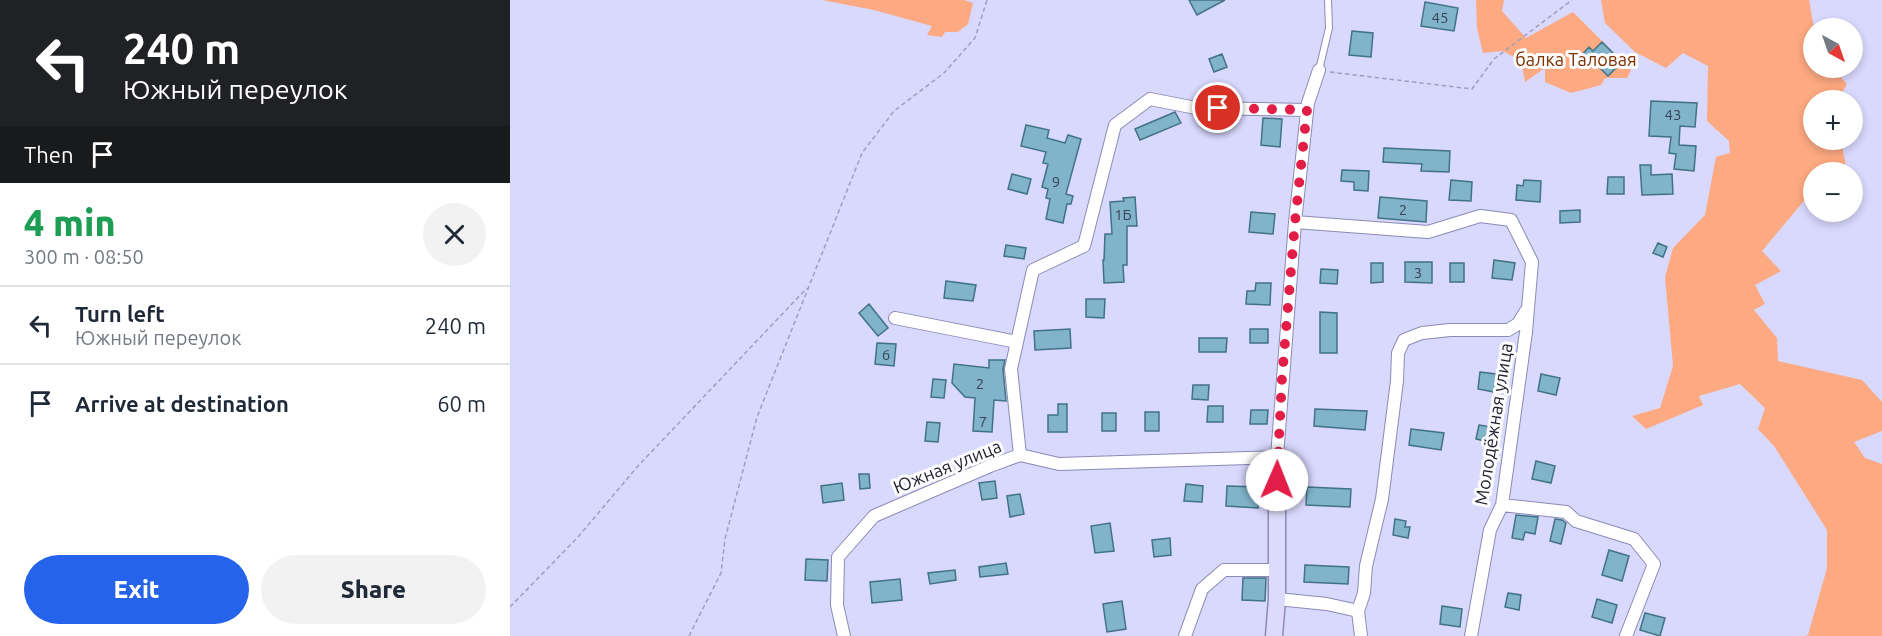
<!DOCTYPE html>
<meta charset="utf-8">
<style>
:root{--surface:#fff;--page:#f2f2f3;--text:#1f2937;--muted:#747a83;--line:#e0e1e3;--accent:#2563eb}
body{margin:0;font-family:Ubuntu,sans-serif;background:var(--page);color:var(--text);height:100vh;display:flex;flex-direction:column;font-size:22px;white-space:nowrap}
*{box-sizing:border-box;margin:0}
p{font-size:20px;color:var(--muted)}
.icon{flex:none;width:33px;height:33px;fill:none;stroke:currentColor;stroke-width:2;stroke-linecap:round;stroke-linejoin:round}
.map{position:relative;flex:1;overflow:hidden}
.sheet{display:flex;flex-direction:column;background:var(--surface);width:510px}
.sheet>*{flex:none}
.banner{background:#202124;color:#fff;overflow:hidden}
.needle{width:39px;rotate:140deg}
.controls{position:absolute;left:1293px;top:18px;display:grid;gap:12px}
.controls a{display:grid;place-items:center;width:60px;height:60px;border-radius:50%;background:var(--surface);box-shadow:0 3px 9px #0003;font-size:30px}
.pin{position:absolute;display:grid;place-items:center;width:51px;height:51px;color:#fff;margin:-26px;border:3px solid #fff;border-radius:50%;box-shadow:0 2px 6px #0007}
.me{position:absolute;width:66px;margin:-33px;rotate:1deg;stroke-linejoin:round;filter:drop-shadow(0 0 4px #0008)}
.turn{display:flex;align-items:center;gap:21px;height:126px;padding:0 24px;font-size:27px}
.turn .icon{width:78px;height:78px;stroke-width:2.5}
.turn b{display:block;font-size:42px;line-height:51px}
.then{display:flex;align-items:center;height:57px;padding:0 24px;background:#0003;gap:12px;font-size:22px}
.round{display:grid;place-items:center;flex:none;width:63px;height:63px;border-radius:32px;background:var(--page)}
.headline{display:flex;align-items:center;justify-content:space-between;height:102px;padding:0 24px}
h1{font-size:36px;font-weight:800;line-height:45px;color:#1e9e55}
.cta{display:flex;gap:12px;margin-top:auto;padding:12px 24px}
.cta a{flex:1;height:69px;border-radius:36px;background:var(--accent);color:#fff;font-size:24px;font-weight:800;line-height:69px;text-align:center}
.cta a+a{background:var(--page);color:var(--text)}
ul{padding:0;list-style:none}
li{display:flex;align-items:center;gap:18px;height:78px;padding:0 24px;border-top:2px solid var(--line)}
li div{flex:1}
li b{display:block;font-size:22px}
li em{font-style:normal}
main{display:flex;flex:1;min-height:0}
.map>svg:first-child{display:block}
</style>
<main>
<section class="sheet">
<div class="banner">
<div class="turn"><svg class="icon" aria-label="left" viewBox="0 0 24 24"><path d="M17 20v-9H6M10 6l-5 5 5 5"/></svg><div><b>240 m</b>Южный переулок</div></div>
<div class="then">Then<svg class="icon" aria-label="arrive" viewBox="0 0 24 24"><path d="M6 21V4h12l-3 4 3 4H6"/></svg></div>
</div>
<div class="headline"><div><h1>4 min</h1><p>300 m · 08:50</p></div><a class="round"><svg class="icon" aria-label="close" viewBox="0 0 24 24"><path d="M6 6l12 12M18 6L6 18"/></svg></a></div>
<ul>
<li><svg class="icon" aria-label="left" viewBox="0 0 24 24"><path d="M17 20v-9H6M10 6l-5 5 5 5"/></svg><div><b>Turn left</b><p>Южный переулок</p></div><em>240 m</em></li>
<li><svg class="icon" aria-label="arrive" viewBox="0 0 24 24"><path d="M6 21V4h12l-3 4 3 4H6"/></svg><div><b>Arrive at destination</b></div><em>60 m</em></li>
</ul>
<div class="cta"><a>Exit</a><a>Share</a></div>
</section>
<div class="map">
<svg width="1372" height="636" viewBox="0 0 1372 636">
<rect width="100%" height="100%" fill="#d9d8fd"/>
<path fill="#fda981" d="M 312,0 L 454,0 L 463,3 L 458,24 L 448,32 L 435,32 L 432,37 L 417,35 L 422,26 L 364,10 Z
M 966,0 L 994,0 L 992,11 L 1016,38 L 1063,12 L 1121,70 L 1117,78 L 1095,78 L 1091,85 L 1061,93 L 1035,82 L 1035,68 L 1015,82 L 1011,61 L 993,51 L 973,53 L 967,28 Z
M 1091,0 L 1299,0 L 1304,28 L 1304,68 L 1322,68 L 1337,84 L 1328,100 L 1304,100 L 1304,140 L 1331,140 L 1337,172 L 1304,172 L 1303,196 L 1298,196 L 1252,251 L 1271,271 L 1245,285 L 1255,304 L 1244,310 L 1267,338 L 1268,361 L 1352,380 L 1372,402 L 1372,431 L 1344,442 L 1355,458 L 1372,464 L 1372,636 L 1295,636 L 1298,635 L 1317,568 L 1317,530 L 1264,446 L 1248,429 L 1255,408 L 1230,384 L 1189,396 L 1193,405 L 1136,429 L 1122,416 L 1150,408 L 1163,366 L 1155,277 L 1163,248 L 1195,215 L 1206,157 L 1220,153 L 1219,141 L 1197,121 L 1198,66 L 1173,53 L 1156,68 L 1125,52 L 1095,23 Z"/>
<path fill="#81b4ca" stroke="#417286" stroke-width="1.5" d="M 679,0 L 715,0 L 687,15 Z
M 915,2 L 948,8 L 944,31 L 911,26 Z
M 842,31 L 863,33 L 861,57 L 839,55 Z
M 1092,42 L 1105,55 L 1099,61 L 1106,68 L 1098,76 L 1087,65 L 1080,67 L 1070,57 L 1079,47 L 1083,51 Z
M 712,54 L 717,67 L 704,72 L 699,59 Z
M 1141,101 L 1187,103 L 1185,127 L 1170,126 L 1169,145 L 1186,146 L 1184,171 L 1164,169 L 1166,154 L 1159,153 L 1161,137 L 1139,136 Z
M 665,112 L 671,123 L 630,140 L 625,129 Z
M 753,118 L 772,119 L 770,147 L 751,145 Z
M 516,125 L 539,130 L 537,138 L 555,143 L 558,135 L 571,139 L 556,194 L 563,196 L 561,204 L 557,204 L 553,223 L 536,219 L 540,199 L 536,198 L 538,189 L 532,187 L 538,164 L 533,163 L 536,152 L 511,146 Z
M 874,148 L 940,151 L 939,172 L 911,171 L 912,164 L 873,162 Z
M 1130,165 L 1141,165 L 1141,175 L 1162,174 L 1163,194 L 1132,195 Z
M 832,170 L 859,171 L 858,191 L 844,190 L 844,182 L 831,181 Z
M 502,174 L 521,179 L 517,194 L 498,189 Z
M 1098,177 L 1114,177 L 1114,194 L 1097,194 Z
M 941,180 L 962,182 L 961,201 L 939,200 Z
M 1014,180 L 1031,181 L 1030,202 L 1006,200 L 1007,185 L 1013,186 Z
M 625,197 L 627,226 L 617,226 L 617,265 L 613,265 L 614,282 L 594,283 L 593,260 L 594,260 L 595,234 L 602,234 L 600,202 L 614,201 L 613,198 Z
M 870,197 L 917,201 L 916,222 L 868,218 Z
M 1070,210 L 1070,222 L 1050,223 L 1050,211 Z
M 741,212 L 765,214 L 763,234 L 739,232 Z
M 1148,243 L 1157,247 L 1153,257 L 1143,253 Z
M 496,245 L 516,248 L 514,259 L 494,256 Z
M 984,260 L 1005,263 L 1002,280 L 982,278 Z
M 895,262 L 922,262 L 922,283 L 895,282 Z
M 861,263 L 873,263 L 873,282 L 861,283 Z
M 940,263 L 954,263 L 954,282 L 940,282 Z
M 811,269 L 828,270 L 827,284 L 810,283 Z
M 436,281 L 466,285 L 463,301 L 434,298 Z
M 746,283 L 761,283 L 760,305 L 736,304 L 737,291 L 745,291 Z
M 576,299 L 595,299 L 594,318 L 576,317 Z
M 359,304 L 378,328 L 368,336 L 349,313 Z
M 810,312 L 827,313 L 827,353 L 810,353 Z
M 560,329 L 561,348 L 525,350 L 524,331 Z
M 740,329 L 758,329 L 758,343 L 740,343 Z
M 689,338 L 717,338 L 716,352 L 689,352 Z
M 367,343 L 386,344 L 384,366 L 365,364 Z
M 479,360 L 495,360 L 493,369 L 496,401 L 484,400 L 482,432 L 463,431 L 465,398 L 455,397 L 442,383 L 444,364 L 479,368 Z
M 970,372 L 986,374 L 984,392 L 968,389 Z
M 1031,374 L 1050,378 L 1046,395 L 1028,391 Z
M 423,379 L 436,380 L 434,398 L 421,397 Z
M 683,385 L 699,385 L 698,400 L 682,399 Z
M 548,404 L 557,404 L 557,432 L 538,432 L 538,415 L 548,415 Z
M 698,406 L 713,406 L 713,422 L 697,422 Z
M 805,409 L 857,411 L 855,430 L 804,426 Z
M 741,410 L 758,410 L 757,424 L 740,424 Z
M 635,412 L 649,412 L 649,431 L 635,431 Z
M 592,413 L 606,413 L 606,431 L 592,431 Z
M 417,422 L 430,423 L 428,442 L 415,441 Z
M 969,425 L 982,427 L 979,442 L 966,439 Z
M 901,429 L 934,433 L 931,450 L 899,445 Z
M 1026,461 L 1045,466 L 1041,483 L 1022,479 Z
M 349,474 L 359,474 L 360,488 L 350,489 Z
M 485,481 L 487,498 L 472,500 L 469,483 Z
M 332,483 L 334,500 L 313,503 L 311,486 Z
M 676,484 L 693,486 L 692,502 L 674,501 Z
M 717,486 L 749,487 L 748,508 L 716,506 Z
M 797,487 L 841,489 L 840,507 L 796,505 Z
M 510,494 L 514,514 L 500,517 L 497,496 Z
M 1006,515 L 1028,517 L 1025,534 L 1015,532 L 1013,540 L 1002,538 Z
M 885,519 L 896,521 L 895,527 L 900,527 L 898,538 L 883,535 Z
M 1045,519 L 1052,520 L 1056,523 L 1051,544 L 1040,541 Z
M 600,523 L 604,551 L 585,553 L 581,526 Z
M 660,538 L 661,555 L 644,557 L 642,540 Z
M 1099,550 L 1119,556 L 1112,581 L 1092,575 Z
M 296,559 L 318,560 L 317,581 L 295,580 Z
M 496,563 L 498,574 L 470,577 L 469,567 Z
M 795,565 L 839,567 L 838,584 L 794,582 Z
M 445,570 L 446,580 L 420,584 L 418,573 Z
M 733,578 L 756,578 L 755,601 L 732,600 Z
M 390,579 L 392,600 L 362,603 L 360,582 Z
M 998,593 L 1011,595 L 1009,610 L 995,607 Z
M 1087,599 L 1107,605 L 1102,623 L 1082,617 Z
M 612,601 L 616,629 L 597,632 L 593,604 Z
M 932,606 L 952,609 L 950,627 L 930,624 Z
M 1135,613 L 1155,618 L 1150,636 L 1130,630 Z"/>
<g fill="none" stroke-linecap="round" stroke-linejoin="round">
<defs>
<path id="lane" d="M 809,70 L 819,28 L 818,0"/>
<path id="street" d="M 785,222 L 918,232 L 970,216 L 1001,220 L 1022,262 L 1016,332 L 992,505 L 980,530 L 961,636
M 385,318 L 507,342
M 510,455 L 501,369 L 523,270 L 574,246 L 605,125 L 640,99 L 686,108 L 797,110
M 992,505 L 1056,512 L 1066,521 L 1124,539 L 1144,564 L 1116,636
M 767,599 L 817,604 L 848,611 L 851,636
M 848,611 L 854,593 L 856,566 L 872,499 L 887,381 L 888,353 L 894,340 L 912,333 L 940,330 L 998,330 L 1008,324 L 1016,311
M 334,636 L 327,605 L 328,557 L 364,516 L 480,466 L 510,455 L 549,464 L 767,457 L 785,222 L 798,103 L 809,70
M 675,636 L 692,589 L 714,570 L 766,570"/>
<path id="secondary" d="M 764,636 L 767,599 L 767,457"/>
</defs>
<use href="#lane" stroke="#8c8bb4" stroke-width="8"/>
<use href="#street" stroke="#8c8bb4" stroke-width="14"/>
<use href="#secondary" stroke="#8c8bb4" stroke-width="19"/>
<path stroke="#9f9ebc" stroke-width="1.5" stroke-dasharray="4.5 3" stroke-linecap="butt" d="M 820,72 L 962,89 L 984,59 L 1062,0
M 0,607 L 68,537 L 128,466 L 297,288
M 179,636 L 211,573 L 215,539 L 247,417 L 352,153 L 384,111 L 434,73 L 465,38 L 477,0"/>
<use href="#lane" stroke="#fff" stroke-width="6"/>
<use href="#street" stroke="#fff" stroke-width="12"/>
<use href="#secondary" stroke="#dedafd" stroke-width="16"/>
</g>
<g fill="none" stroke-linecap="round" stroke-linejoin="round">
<path stroke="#e11d48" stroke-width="10" stroke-dasharray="0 18" d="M 708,108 L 797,110 L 785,222 L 772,378 L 767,480"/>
</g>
<g text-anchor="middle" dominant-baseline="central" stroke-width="6" stroke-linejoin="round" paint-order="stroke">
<g font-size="15" fill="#384456">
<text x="930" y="17">45</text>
<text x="1163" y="114">43</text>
<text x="546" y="181">9</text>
<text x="893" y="209">2</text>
<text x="613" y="214">1Б</text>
<text x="908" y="272">3</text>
<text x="376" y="354">6</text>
<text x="470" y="383">2</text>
<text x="473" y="421">7</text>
</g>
<g font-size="18" fill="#7d3100" stroke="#fdfdfd">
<text x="1066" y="59">балка Таловая</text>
</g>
<g font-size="18" fill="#201f30" stroke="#fdfdfd">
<text transform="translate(983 424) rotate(-81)">Молодёжная улица</text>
<text transform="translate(437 466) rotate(-22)">Южная улица</text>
</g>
</g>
</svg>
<div class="controls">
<a><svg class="needle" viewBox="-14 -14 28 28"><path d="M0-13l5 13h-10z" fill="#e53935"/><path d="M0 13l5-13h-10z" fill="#747a83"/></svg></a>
<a>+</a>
<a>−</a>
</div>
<div class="pin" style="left:708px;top:108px;background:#d93025"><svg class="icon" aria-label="arrive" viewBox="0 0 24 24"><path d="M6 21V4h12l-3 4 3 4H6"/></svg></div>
<svg class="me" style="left:767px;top:480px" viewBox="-20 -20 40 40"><circle r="19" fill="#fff"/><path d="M0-13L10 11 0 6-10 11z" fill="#e11d48"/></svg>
</div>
</main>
